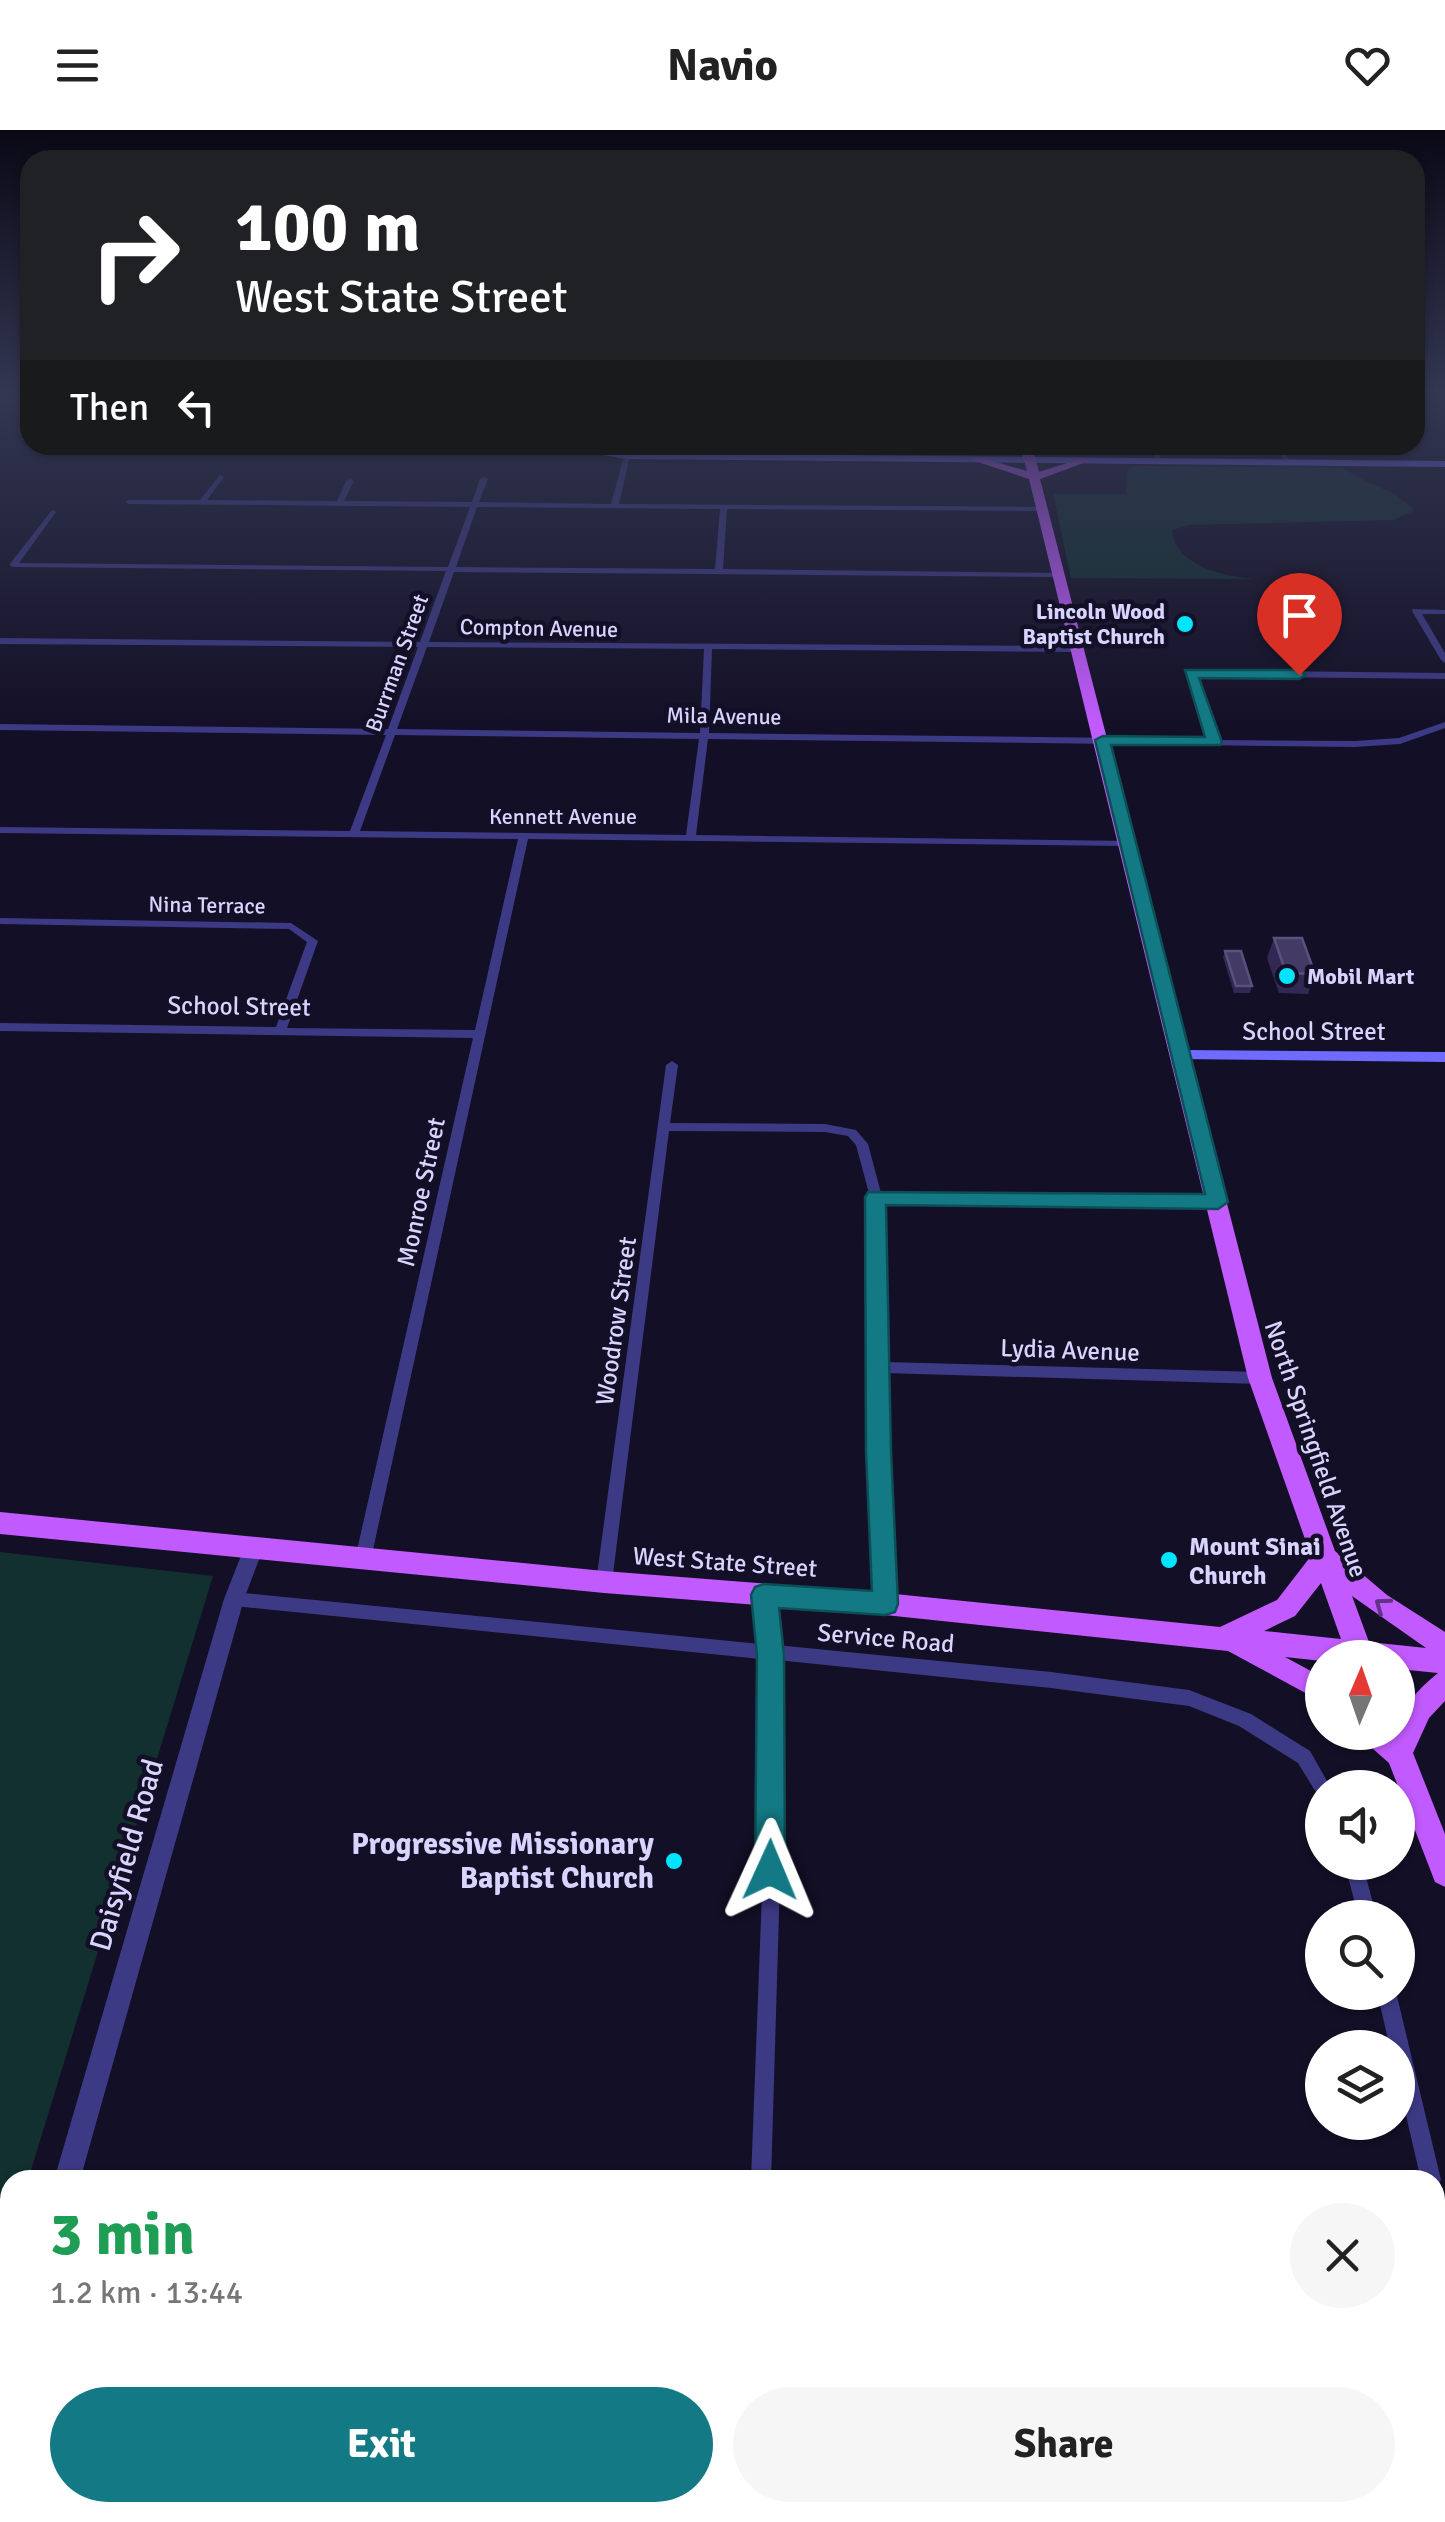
<!DOCTYPE html>
<meta charset="utf-8">
<style>
:root{--surface:#fff;--page:#f6f6f6;--text:#222;--muted:#767676;--accent:#137a85}
body{margin:0;font-family:Signika,sans-serif;background:var(--page);color:var(--text);height:100vh;display:flex;flex-direction:column;font-size:38px;white-space:nowrap}
*{box-sizing:border-box;margin:0}
p{font-size:32px;color:var(--muted)}
.icon{flex:none;width:55px;height:55px;fill:none;stroke:currentColor;stroke-width:2;stroke-linecap:round;stroke-linejoin:round}
.map{position:relative;flex:1;overflow:hidden}
.sheet{position:absolute;left:0px;top:2040px;width:1445px;height:352px;display:flex;flex-direction:column;background:var(--surface);border-radius:30px 30px 0 0;box-shadow:0 2px 8px #0004}
.sheet>*{flex:none}
.banner{position:absolute;left:20px;top:20px;width:1405px;height:305px;border-radius:30px;box-shadow:0 2px 8px #0004;background:#202124;color:#fff;overflow:hidden}
.needle{width:65px;rotate:2deg}
.fabs{position:absolute;left:1305px;top:1510px;display:grid;gap:20px}
.fabs a{display:grid;place-items:center;width:110px;height:110px;border-radius:50%;background:var(--surface);box-shadow:0 2px 8px #0004;font-size:50px}
.pin{position:absolute;display:grid;place-items:center;width:85px;height:85px;color:#fff;margin:-102px -42px;border-radius:50% 50% 50% 0;rotate:-45deg;box-shadow:0 0 10px #0007}
.pin .icon{rotate:45deg}
.me{position:absolute;width:110px;margin:-55px;rotate:1deg;stroke-linejoin:round;filter:drop-shadow(0 0 8px #0008)}
.turn{display:flex;align-items:center;gap:35px;height:210px;padding:0 50px;font-size:45px}
.turn .icon{width:130px;height:130px;stroke-width:2.5}
.turn b{display:block;font-size:70px;line-height:85px}
.then{display:flex;align-items:center;height:95px;padding:0 50px;background:#0003;gap:20px;font-size:38px}
.round{display:grid;place-items:center;flex:none;width:105px;height:105px;border-radius:52px;background:var(--page)}
.overview{display:flex;align-items:center;justify-content:space-between;height:170px;padding:0 50px}
h1{font-size:60px;font-weight:700;line-height:75px;color:#1e9e55}
.action{display:flex;gap:20px;margin-top:auto;padding:20px 50px}
.action a{flex:1;height:115px;border-radius:60px;background:var(--accent);color:#fff;font-size:40px;font-weight:700;line-height:115px;text-align:center}
.action a+a{background:var(--page);color:var(--text)}
header{display:flex;justify-content:space-between;align-items:center;height:130px;padding:0 50px;background:var(--surface);font-size:45px;font-weight:700}
.map>svg:first-child{display:block}
</style>
<header><svg class="icon" aria-label="menu" viewBox="0 0 24 24"><path d="M4 6h16M4 12h16M4 18h16"/></svg>Navio<svg class="icon" aria-label="heart" viewBox="0 0 24 24"><path d="M12 20l-8-8c-3-5 5-10 8-4 3-6 11-1 8 4z"/></svg></header>
<div class="map">
<svg width="1445" height="2392" viewBox="0 0 1445 2392">
<rect width="100%" height="100%" fill="#130f26"/>
<path fill="#12302f" d="M 838,315 L 1015,315 C 994,334 872,324 839,323 Z
M 1133,336 L 1343,338 C 1362,353 1404,363 1414,381 L 1393,390 L 1189,395 L 1172,400 C 1175,437 1227,447 1256,449 L 1071,448 L 1053,364 L 1126,364 L 1127,341 Z
M 0,1422 L 213,1446 L 28,2050 L 10,2050 L 10,2110 L 0,2142 Z"/>
<g fill="none" stroke-linecap="round" stroke-linejoin="round">
<path fill="#3d3a85" fill-rule="evenodd" d="M 721,315 L 727,315 L 725,328 L 720,327 Z
M 1150,315 L 1156,315 L 1162,333 L 1158,333 Z
M 1275,315 L 1281,315 L 1290,334 L 1286,334 Z
M 627,324 L 630,326 L 619,374 L 1044,377 L 1048,379 L 1044,381 L 727,379 L 723,439 L 1060,443 L 1064,445 L 1060,447 L 454,442 L 429,512 L 1077,516 L 1081,519 L 1077,522 L 712,519 L 709,603 L 1209,609 L 1186,543 L 1190,540 L 1445,543 L 1445,549 L 1195,546 L 1218,610 L 1355,611 L 1399,608 L 1445,592 L 1445,598 L 1400,614 L 1355,617 L 708,609 L 696,705 L 1130,711 L 1131,713 L 1126,716 L 528,709 L 371,1429 L 369,1434 L 363,1436 L 357,1434 L 355,1429 L 473,908 L 0,901 L 0,893 L 276,897 L 307,812 L 289,799 L 0,794 L 0,788 L 291,793 L 318,811 L 287,898 L 475,900 L 518,709 L 0,703 L 0,697 L 350,701 L 386,605 L 0,600 L 0,594 L 388,599 L 418,517 L 0,514 L 0,508 L 420,512 L 446,441 L 13,437 L 9,435 L 52,380 L 56,382 L 19,433 L 448,437 L 470,377 L 129,374 L 125,372 L 129,370 L 200,370 L 220,345 L 224,347 L 207,370 L 337,371 L 346,351 L 350,349 L 354,351 L 344,371 L 472,372 L 480,349 L 484,347 L 488,349 L 479,372 L 611,374 L 624,326 ZM 477,377 L 720,379 L 715,439 L 456,437 ZM 427,517 L 704,519 L 700,603 L 397,599 ZM 395,605 L 699,609 L 686,705 L 360,701 Z
M 1413,479 L 1445,480 L 1445,484 L 1422,484 L 1445,523 L 1445,533 L 1441,530 L 1412,481 Z
M 672,931 L 678,935 L 670,993 L 825,994 L 856,1000 L 868,1014 L 881,1063 L 1218,1068 L 1224,1072 L 1218,1076 L 882,1072 L 885,1232 L 1260,1242 L 1265,1244 L 1267,1248 L 1265,1252 L 1260,1254 L 885,1243 L 893,1474 L 891,1479 L 885,1481 L 879,1479 L 877,1474 L 872,1322 L 870,1067 L 856,1015 L 848,1006 L 825,1002 L 669,1001 L 612,1452 L 610,1457 L 604,1459 L 598,1457 L 596,1452 L 666,935 Z
M 764,1458 L 770,1460 L 772,1465 L 776,1515 L 1051,1542 L 1189,1560 L 1251,1584 L 1310,1621 L 1331,1658 L 1322,1658 L 1322,1666 L 1317,1664 L 1298,1633 L 1239,1596 L 1189,1576 L 1051,1558 L 777,1530 L 782,1684 L 771,2050 L 751,2050 L 765,1684 L 761,1529 L 234,1476 L 228,1474 L 226,1469 L 228,1464 L 234,1462 L 760,1514 L 756,1465 L 758,1460 Z
M 1344,1732 L 1362,1732 L 1377,1788 L 1359,1788 Z
M 1377,1862 L 1396,1862 L 1441,2050 L 1436,2058 L 1442,2061 L 1445,2067 L 1445,2120 L 1438,2117 L 1435,2111 L 1435,2050 L 1421,2050 L 1398,1951 L 1398,1918 L 1390,1918 Z
M 741,2382 L 765,2382 L 764,2392 L 740,2392 Z"/>
<path fill="#3d3a85" fill-rule="evenodd" d="M 253,1411 L 260,1413 L 263,1419 L 244,1469 L 80,2050 L 54,2050 L 224,1469 L 246,1413 Z
M 10,2238 L 10,2296 L 0,2300 L 0,2242 Z"/>
<path fill="#6f6bff" fill-rule="evenodd" d="M 539,315 L 627,323 L 1445,331 L 1445,337 L 627,329 Z
M 1182,920 L 1445,922 L 1445,932 L 1176,929 L 1174,925 Z"/>
<path fill="#c25bff" fill-rule="evenodd" d="M 1020,315 L 1032,315 L 1039,342 L 1083,328 L 1089,331 L 1040,349 L 1272,1248 L 1335,1421 L 1387,1465 L 1445,1502 L 1445,1571 L 1429,1588 L 1413,1623 L 1445,1704 L 1445,1757 L 1435,1752 L 1389,1633 L 1364,1611 L 1360,1602 L 1398,1602 C 1398,1580 1419,1558 1438,1543 L 1398,1539 L 1398,1528 L 1322,1528 L 1322,1531 L 1285,1527 L 1322,1547 L 1322,1572 L 1228,1521 L 885,1485 L 604,1463 L 0,1404 L 0,1382 L 604,1441 L 885,1463 L 1220,1497 L 1277,1470 L 1311,1426 L 1248,1248 L 1029,349 L 972,330 L 978,327 L 1027,341 ZM 1321,1453 L 1341,1509 L 1264,1501 L 1295,1486 ZM 1352,1466 L 1426,1518 L 1369,1512 Z"/>
</g>
<path fill="#312854" d="M 1274,808 L 1315,844 L 1308,864 L 1279,863 L 1267,828 Z
M 1225,821 L 1252,856 L 1250,863 L 1234,863 L 1223,827 Z"/>
<path fill="#433a66" stroke="#5a527e" stroke-width="2.5" d="M 1274,808 L 1302,808 L 1315,844 L 1286,843 Z
M 1225,821 L 1241,821 L 1252,856 L 1236,856 Z"/>
<defs><path id="oneway-chevron" d="M-2-3.5L2.5 0L-2 3.5" fill="none" stroke-width="1.6" stroke-linecap="round" stroke-linejoin="round" transform="scale(2.5)"/></defs>
<use stroke="#623188" href="#oneway-chevron" transform="translate(1382 1475) rotate(-144)"/>
<linearGradient id="sky" x2="0" y2="1"><stop stop-color="#0a0815"/><stop offset="0.44" stop-color="#333752"/><stop offset="1" stop-color="#333752" stop-opacity="0"/></linearGradient>
<rect width="1445" height="598" fill="url(#sky)"/>
<path fill="#137a85" stroke="#0c4f56" stroke-width="2.5" d="M 1185,540 L 1299,540 L 1306,545 L 1299,549 L 1199,548 L 1222,612 L 1220,615 L 1111,615 L 1228,1072 L 1218,1079 L 886,1075 L 891,1322 L 898,1474 L 895,1482 L 885,1485 L 779,1478 L 784,1525 L 785,1740 L 780,1750 L 770,1755 L 759,1750 L 755,1740 L 757,1525 L 751,1465 L 755,1457 L 764,1454 L 872,1461 L 866,1322 L 865,1067 L 868,1062 L 1205,1064 L 1095,610 L 1103,606 L 1205,607 Z"/>
<g fill="#00e5ff" stroke="#130f26" stroke-width="4">
<circle cx="1185" cy="494" r="10"/>
<circle cx="1287" cy="846" r="10"/>
<circle cx="1169" cy="1430" r="10"/>
<circle cx="674" cy="1731" r="10"/>
</g>
<g text-anchor="middle" dominant-baseline="central" stroke-width="9" stroke-linejoin="round" paint-order="stroke">
<g font-size="22" font-weight="bold" fill="#d9d4ff" stroke="#130f26" text-anchor="end">
<text x="1165" y="481">Lincoln Wood<tspan x="1165" dy="25">Baptist Church</tspan></text>
<text x="1307" y="846" text-anchor="start">Mobil Mart</text>
</g>
<g font-size="22" fill="#d9d4ff" stroke="#130f26">
<text transform="translate(539 498) rotate(1)">Compton Avenue</text>
<text transform="translate(397 533) rotate(-70)">Burrman Street</text>
<text transform="translate(724 586) rotate(1)">Mila Avenue</text>
<text x="563" y="686">Kennett Avenue</text>
<text transform="translate(207 775) rotate(1)">Nina Terrace</text>
</g>
<g font-size="25" fill="#d9d4ff" stroke="#130f26">
<text transform="translate(239 876) rotate(1)">School Street</text>
<text x="1314" y="901">School Street</text>
<text transform="translate(421 1062) rotate(-78)">Monroe Street</text>
<text transform="translate(616 1191) rotate(-82)">Woodrow Street</text>
<text transform="translate(1070 1220) rotate(2)">Lydia Avenue</text>
<text transform="translate(1316 1319) rotate(71)">North Springfield Avenue</text>
<text transform="translate(725 1432) rotate(4)">West State Street</text>
<text transform="translate(886 1508) rotate(5)">Service Road</text>
</g>
<g font-size="25" font-weight="bold" fill="#d9d4ff" stroke="#130f26" text-anchor="start">
<text x="1189" y="1416">Mount Sinai<tspan x="1189" dy="29">Church</tspan></text>
</g>
<g font-size="30" font-weight="bold" fill="#d9d4ff" stroke="#130f26" text-anchor="end">
<text x="654" y="1714">Progressive Missionary<tspan x="654" dy="34">Baptist Church</tspan></text>
</g>
<g font-size="30" fill="#d9d4ff" stroke="#130f26">
<text transform="translate(127 1725) rotate(-74)">Daisyfield Road</text>
</g>
</g>
</svg>
<div class="fabs">
<a><svg class="needle" viewBox="-14 -14 28 28"><path d="M0-13l5 13h-10z" fill="#e53935"/><path d="M0 13l5-13h-10z" fill="#767676"/></svg></a>
<a><svg class="icon" aria-label="sound" viewBox="0 0 24 24"><path d="M4 9h4l5-4v14l-5-4H4zM17 9q2 3 0 6"/></svg></a>
<a><svg class="icon" aria-label="search" viewBox="0 0 24 24"><circle cx="10" cy="10" r="6"/><path d="M15 15l6 6"/></svg></a>
<a><svg class="icon" aria-label="layers" viewBox="0 0 24 24"><path d="M12 4l9 5-9 5-9-5zM3 14l9 5 9-5"/></svg></a>
</div>
<div class="pin" style="left:1299px;top:545px;background:#d93025"><svg class="icon" aria-label="arrive" viewBox="0 0 24 24"><path d="M6 21V4h12l-3 4 3 4H6"/></svg></div>
<svg class="me" style="left:770px;top:1740px" viewBox="-20 -20 40 40"><path d="M0-17L14 15 0 8-14 15z" fill="#137a85" stroke="#fff" stroke-width="4"/></svg>
<div class="banner">
<div class="turn"><svg class="icon" aria-label="right" viewBox="0 0 24 24"><path d="M7 20v-9h11M14 6l5 5-5 5"/></svg><div><b>100 m</b>West State Street</div></div>
<div class="then">Then<svg class="icon" aria-label="left" viewBox="0 0 24 24"><path d="M17 20v-9H6M10 6l-5 5 5 5"/></svg></div>
</div>
<section class="sheet">
<div class="overview"><div><h1>3 min</h1><p>1.2 km · 13:44</p></div><a class="round"><svg class="icon" aria-label="close" viewBox="0 0 24 24"><path d="M6 6l12 12M18 6L6 18"/></svg></a></div>
<div class="action"><a>Exit</a><a>Share</a></div>
</section>
</div>
